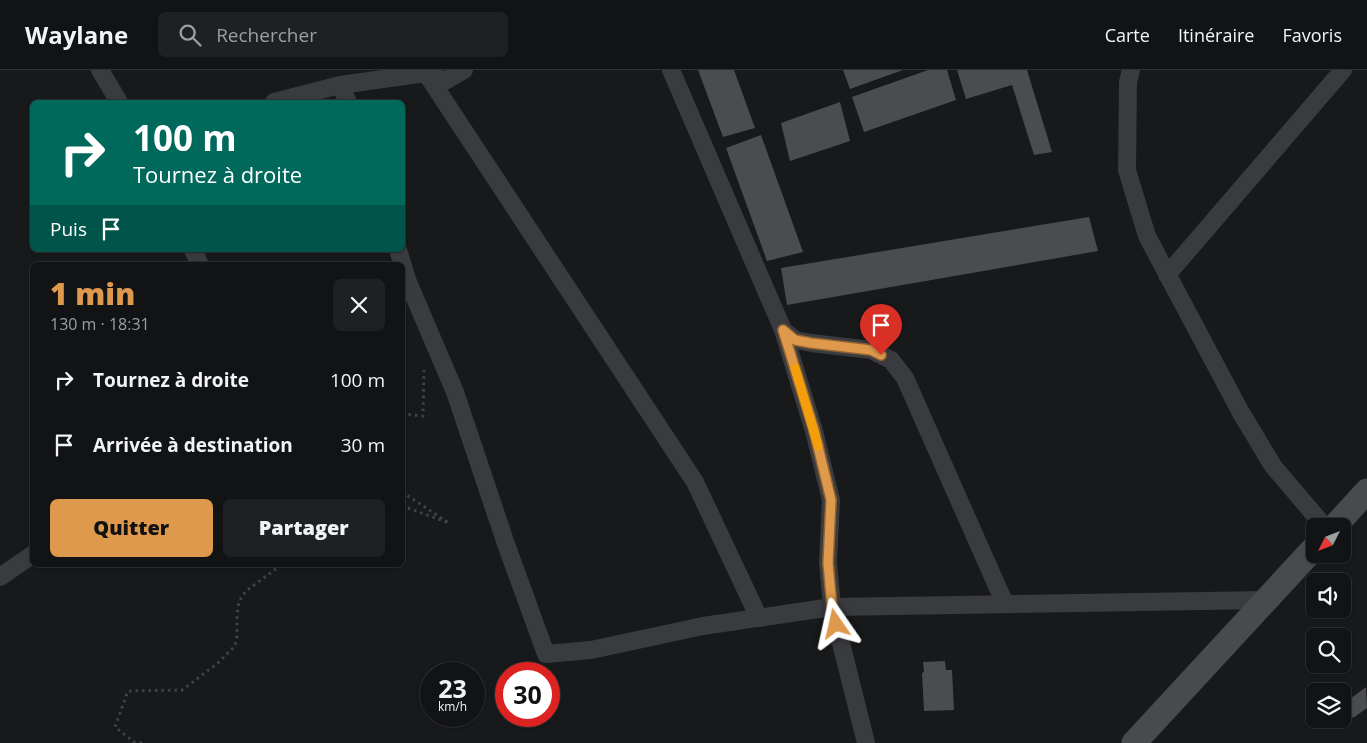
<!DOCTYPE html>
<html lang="fr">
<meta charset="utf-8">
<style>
:root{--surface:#121314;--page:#1f2022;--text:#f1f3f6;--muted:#9c9ea0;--line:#313234;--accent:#de994c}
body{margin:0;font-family:"Open Sans",sans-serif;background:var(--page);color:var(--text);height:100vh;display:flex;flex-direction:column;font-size:19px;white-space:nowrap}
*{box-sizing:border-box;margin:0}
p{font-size:16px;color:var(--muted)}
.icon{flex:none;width:28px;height:28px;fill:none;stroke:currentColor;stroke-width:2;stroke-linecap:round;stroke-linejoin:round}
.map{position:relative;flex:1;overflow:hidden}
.drawer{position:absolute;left:30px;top:192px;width:375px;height:305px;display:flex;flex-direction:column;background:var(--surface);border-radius:8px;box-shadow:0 1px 4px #0004,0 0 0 1px var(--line)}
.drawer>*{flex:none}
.guide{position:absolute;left:30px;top:30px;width:375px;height:152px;border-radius:8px;box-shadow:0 1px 4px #0004,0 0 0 1px var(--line);background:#00695c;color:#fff;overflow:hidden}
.needle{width:32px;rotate:228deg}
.tools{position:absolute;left:1306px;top:448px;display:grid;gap:10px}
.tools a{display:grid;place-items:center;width:45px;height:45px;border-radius:8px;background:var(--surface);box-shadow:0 1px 4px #0004,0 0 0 1px var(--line);font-size:25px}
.speed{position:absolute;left:420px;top:592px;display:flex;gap:10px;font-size:25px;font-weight:700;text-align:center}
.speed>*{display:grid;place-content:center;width:65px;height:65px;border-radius:50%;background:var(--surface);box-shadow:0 1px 4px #0004,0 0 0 1px var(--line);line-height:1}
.speed small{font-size:12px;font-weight:400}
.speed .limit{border:8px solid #d22;background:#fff;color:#111}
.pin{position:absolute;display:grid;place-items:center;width:42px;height:42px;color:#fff;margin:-51px -21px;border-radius:50% 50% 50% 0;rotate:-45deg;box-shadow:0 0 5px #0007}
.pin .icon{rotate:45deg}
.me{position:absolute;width:55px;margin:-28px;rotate:349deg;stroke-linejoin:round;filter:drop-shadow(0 0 4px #0008)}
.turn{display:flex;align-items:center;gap:18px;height:105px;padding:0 20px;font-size:22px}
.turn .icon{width:65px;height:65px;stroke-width:2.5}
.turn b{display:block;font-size:35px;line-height:42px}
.then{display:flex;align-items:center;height:48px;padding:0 20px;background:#0003;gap:10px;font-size:19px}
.round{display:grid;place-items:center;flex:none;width:52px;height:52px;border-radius:8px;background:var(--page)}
.head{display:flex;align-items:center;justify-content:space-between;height:85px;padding:0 20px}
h1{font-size:30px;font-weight:800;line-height:38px;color:var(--accent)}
.action{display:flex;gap:10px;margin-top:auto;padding:10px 20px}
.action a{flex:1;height:58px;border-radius:8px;background:var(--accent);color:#111;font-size:20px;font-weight:800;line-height:58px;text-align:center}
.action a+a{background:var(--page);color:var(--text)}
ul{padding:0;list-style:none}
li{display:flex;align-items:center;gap:15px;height:65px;padding:0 20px}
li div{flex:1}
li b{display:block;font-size:19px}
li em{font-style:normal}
header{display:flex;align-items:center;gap:30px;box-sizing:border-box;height:70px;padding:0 25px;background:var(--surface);border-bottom:1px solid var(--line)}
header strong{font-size:24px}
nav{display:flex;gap:28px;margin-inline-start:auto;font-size:18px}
.search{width:350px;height:45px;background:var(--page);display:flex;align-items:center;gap:12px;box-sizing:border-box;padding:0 18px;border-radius:8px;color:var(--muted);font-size:19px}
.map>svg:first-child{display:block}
</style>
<header>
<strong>Waylane</strong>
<div class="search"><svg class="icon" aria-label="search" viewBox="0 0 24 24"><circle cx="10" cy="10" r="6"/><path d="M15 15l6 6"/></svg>Rechercher</div>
<nav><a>Carte</a><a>Itinéraire</a><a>Favoris</a></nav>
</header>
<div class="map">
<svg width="1367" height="673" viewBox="0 0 1367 673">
<rect width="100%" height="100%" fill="#18191a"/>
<path fill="#4a4c4f" d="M 698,0 L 734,0 L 755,58 L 723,67 Z
M 843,0 L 903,0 L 850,19 Z
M 928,0 L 947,0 L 956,30 L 864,62 L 852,27 Z
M 957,0 L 1027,0 L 1052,82 L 1034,85 L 1012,15 L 966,29 Z
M 840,32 L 850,71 L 790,91 L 781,53 Z
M 761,65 L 803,182 L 767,191 L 726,78 Z
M 1089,147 L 1098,181 L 787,235 L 781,198 Z
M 945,591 L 946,600 L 952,600 L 954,640 L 924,641 L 922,603 L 924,602 L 923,592 Z
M 1366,617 L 1367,638 L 1353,648 L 1343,634 Z"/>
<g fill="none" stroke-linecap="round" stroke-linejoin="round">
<path stroke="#404246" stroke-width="3" stroke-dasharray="2.5 4" stroke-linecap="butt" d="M 402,344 L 423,346 L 424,300
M 402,422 L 449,453 L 408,438 L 402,439
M 142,673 L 134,672 L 115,657 L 128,621 L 182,620 L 218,593 L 235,576 L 237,566 L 237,545 L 239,531 L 246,521 L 281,495"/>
<path stroke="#3a3b3f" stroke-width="18" d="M 100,0 L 119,32
M 424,0 L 426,3 L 445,11 L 464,0
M 671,0 L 783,260 L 795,270 L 811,273 L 871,280 L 891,290 L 905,308 L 1005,534
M 1131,0 L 1128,12 L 1127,100 L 1147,166 L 1240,341 L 1273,396 L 1324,456
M 340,15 L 426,3 L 695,412 L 759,548
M 274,32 L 340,15 L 348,32
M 193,180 L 200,195
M 398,180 L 408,212 L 455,322 L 506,474 L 546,584 L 591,580 L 703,556 L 832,537 L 1266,530
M 1167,205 L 1343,0
M 783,260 L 814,361 L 831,430 L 828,493 L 832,537 L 866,673
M 0,507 L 32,485"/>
<path stroke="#484a4e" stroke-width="25" d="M 1335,456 L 1367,421
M 1134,673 L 1315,477"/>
</g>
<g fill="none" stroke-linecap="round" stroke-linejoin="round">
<defs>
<path id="route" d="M 836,554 L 832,537 L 828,493 L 831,430 L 814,360 L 783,260 L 795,270 L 811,273 L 871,280 L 881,285"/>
</defs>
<use href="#route" stroke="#906331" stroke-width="12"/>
<use href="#route" stroke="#de994c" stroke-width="9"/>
<path stroke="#f59e0b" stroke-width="9" d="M 795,298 L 818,376"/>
</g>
</svg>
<div class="tools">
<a><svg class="needle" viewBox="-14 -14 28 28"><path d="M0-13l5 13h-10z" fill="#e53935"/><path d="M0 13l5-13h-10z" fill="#9c9ea0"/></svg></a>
<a><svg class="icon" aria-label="sound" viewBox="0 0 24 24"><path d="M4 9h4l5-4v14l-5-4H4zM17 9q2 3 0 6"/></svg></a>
<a><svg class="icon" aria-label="search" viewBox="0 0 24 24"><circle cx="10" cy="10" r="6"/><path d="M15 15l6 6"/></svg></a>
<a><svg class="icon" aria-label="layers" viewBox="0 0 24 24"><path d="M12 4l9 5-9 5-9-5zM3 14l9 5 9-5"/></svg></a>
</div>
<div class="speed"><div>23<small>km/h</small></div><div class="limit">30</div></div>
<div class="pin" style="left:881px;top:285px;background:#d93025"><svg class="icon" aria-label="arrive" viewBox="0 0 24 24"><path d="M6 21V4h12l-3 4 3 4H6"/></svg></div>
<svg class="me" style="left:836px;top:554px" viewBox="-20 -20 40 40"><path d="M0-17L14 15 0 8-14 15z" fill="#de994c" stroke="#fff" stroke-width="4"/></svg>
<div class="guide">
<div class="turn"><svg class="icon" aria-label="right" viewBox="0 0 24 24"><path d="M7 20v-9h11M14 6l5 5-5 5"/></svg><div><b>100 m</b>Tournez à droite</div></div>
<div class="then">Puis<svg class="icon" aria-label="arrive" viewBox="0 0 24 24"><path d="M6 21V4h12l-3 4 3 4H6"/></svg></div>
</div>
<section class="drawer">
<div class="head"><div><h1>1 min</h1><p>130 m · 18:31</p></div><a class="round"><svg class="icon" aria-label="close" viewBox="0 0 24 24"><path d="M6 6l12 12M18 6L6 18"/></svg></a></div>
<ul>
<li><svg class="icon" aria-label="right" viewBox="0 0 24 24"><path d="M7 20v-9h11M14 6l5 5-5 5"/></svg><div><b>Tournez à droite</b></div><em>100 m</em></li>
<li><svg class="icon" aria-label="arrive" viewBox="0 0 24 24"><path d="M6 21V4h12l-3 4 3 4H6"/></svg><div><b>Arrivée à destination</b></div><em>30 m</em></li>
</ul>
<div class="action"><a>Quitter</a><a>Partager</a></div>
</section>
</div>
